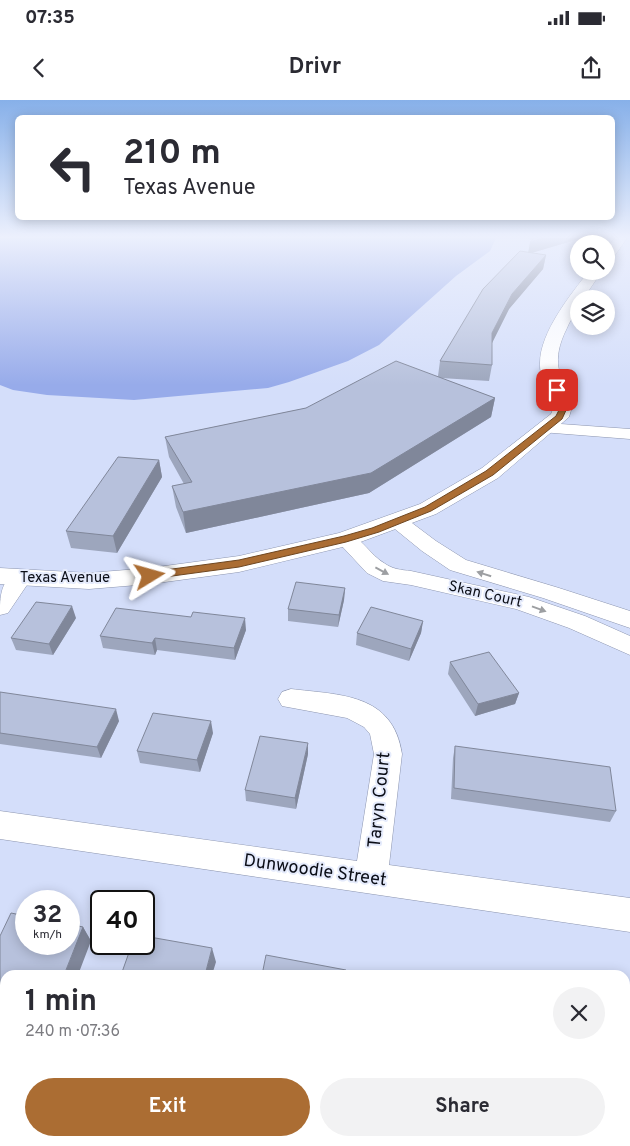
<!DOCTYPE html>
<meta charset="utf-8">
<style>
:root{--surface:#fff;--page:#f2f2f3;--text:#2b2b33;--muted:#7c7c81;--accent:#ab6d33}
body{margin:0;font-family:Overpass,sans-serif;background:var(--page);color:var(--text);height:100vh;display:flex;flex-direction:column;font-size:19px;white-space:nowrap}
*{box-sizing:border-box;margin:0}
p{font-size:16px;color:var(--muted)}
.icon{flex:none;width:28px;height:28px;fill:none;stroke:currentColor;stroke-width:2;stroke-linecap:round;stroke-linejoin:round}
.map{position:relative;flex:1;overflow:hidden}
.side{position:absolute;left:0px;top:870px;width:630px;height:176px;display:flex;flex-direction:column;background:var(--surface);border-radius:15px 15px 0 0;box-shadow:0 2px 12px #0003}
.side>*{flex:none}
.guide{position:absolute;left:15px;top:15px;width:600px;height:105px;border-radius:8px;box-shadow:0 2px 12px #0003;background:#fff;color:var(--text);overflow:hidden}
.buttons{position:absolute;left:570px;top:135px;display:grid;gap:10px}
.buttons a{display:grid;place-items:center;width:45px;height:45px;border-radius:50%;background:var(--surface);box-shadow:0 2px 12px #0003;font-size:25px}
.speed{position:absolute;left:15px;top:790px;display:flex;gap:10px;font-size:25px;font-weight:700;text-align:center}
.speed>*{display:grid;place-content:center;width:65px;height:65px;border-radius:50%;background:var(--surface);box-shadow:0 2px 12px #0003;line-height:1}
.speed small{font-size:12px;font-weight:400}
.speed .limit{border:2px solid #111;border-radius:8px;background:#fff;color:#111}
.pin{position:absolute;display:grid;place-items:center;width:42px;height:42px;color:#fff;margin:-21px;border-radius:10px;box-shadow:0 2px 8px #0006}
.me{position:absolute;width:55px;margin:-28px;rotate:82deg;stroke-linejoin:round;filter:drop-shadow(0 0 4px #0008)}
.turn{display:flex;align-items:center;gap:18px;height:105px;padding:0 25px;font-size:22px}
.turn .icon{width:65px;height:65px;stroke-width:2.5}
.turn b{display:block;font-size:35px;line-height:42px}
.round{display:grid;place-items:center;flex:none;width:52px;height:52px;border-radius:26px;background:var(--page)}
.overview{display:flex;align-items:center;justify-content:space-between;height:85px;padding:0 25px}
h1{font-size:30px;font-weight:700;line-height:38px}
.button{display:flex;gap:10px;margin-top:auto;padding:10px 25px}
.button a{flex:1;height:58px;border-radius:30px;background:var(--accent);color:#fff;font-size:20px;font-weight:700;line-height:58px;text-align:center}
.button a+a{background:var(--page);color:var(--text)}
.status{display:flex;justify-content:space-between;align-items:center;height:35px;padding:0 25px;background:var(--surface);direction:ltr}
.status svg{height:14px;fill:currentColor}
header{display:flex;justify-content:space-between;align-items:center;height:65px;padding:0 25px;background:var(--surface);font-size:22px;font-weight:700}
.map>svg:first-child{display:block}
</style>
<div class="status"><b>07:35</b><svg viewBox="0 0 49 12"><path d="M0 12V9h3v3zM5 12V6h3v6zM10 12V3h3v9zM15 12V0h3v12zM26 1h20v11H26zM47 4h2v5h-2z"/></svg></div>
<header><svg class="icon" aria-label="back" viewBox="0 0 24 24"><path d="M15 5l-7 7 7 7"/></svg>Drivr<svg class="icon" aria-label="share" viewBox="0 0 24 24"><path d="M12 15V3M7 8l5-5 5 5M5 13v7h14v-7"/></svg></header>
<div class="map">
<svg width="630" height="1046" viewBox="0 0 630 1046">
<rect width="100%" height="100%" fill="#d4defa"/>
<path fill="#97abea" d="M 0,138 L 496,138 L 490,151 L 456,176 L 379,245 L 348,261 L 289,282 L 268,288 L 245,290 L 134,300 L 47,295 L 13,290 L 0,285 Z"/>
<g fill="none" stroke-linecap="round" stroke-linejoin="round">
<defs>
<path id="minor" d="M 547,323 L 630,329 L 630,339 L 541,332 L 539,328 L 541,324 Z
M 397,415 L 404,417 L 436,441 L 466,460 L 559,488 L 630,511 L 630,528 L 543,498 L 450,470 L 422,451 L 390,425 L 387,421 L 390,417 Z
M 346,433 C 362,437 370,455 384,463 C 392,469 401,470 411,471 L 529,497 L 585,516 L 630,536 L 630,555 L 569,528 L 516,509 L 411,485 L 383,481 L 367,473 L 339,443 L 336,439 L 339,435 Z
M 20,472 L 28,474 L 31,479 L 8,513 L 0,515 C 0,497 0,478 20,472 Z
M 291,589 C 340,595 393,593 402,654 L 389,765 L 630,798 L 630,832 L 0,739 L 0,711 L 357,761 L 374,654 L 370,634 L 364,627 L 347,618 L 282,606 L 278,599 L 282,592 Z
M 0,945 L 5,946 L 5,986 L 0,985 Z
M 5,1025 L 5,1041 L 38,1041 L 36,1046 L 0,1046 L 0,1031 Z
M 325,1041 L 386,1041 L 388,1046 L 327,1046 Z"/>
<path id="tertiary" d="M 615,138 L 627,138 L 611,161 L 606,162 L 606,149 Z
M 589,171 L 602,171 L 583,199 L 579,199 C 579,210 571,218 567,228 C 550,262 560,275 572,307 L 569,317 L 498,378 L 436,414 L 355,444 L 239,472 L 150,484 L 89,489 L 0,484 L 0,468 L 89,473 L 150,468 L 239,456 L 339,433 L 420,404 L 482,368 L 551,314 L 554,307 C 549,293 539,278 540,263 C 540,232 571,194 589,171 Z"/>
</defs>
<use href="#minor" stroke="#8c95af" stroke-width="1"/>
<use href="#tertiary" stroke="#8c95af" stroke-width="1"/>
<use href="#minor" fill="#fff" fill-rule="evenodd"/>
<use href="#tertiary" fill="#fff" fill-rule="evenodd"/>
</g>
<path fill="#9da6bd" d="M 526,138 L 582,138 L 531,153 L 546,155 L 543,169 L 509,209 L 492,243 L 492,265 L 489,281 L 441,278 L 495,298 L 491,317 L 369,393 L 186,433 L 176,407 L 172,386 L 184,384 L 169,357 L 165,337 L 306,308 L 438,276 L 440,261 L 528,153 L 532,140 Z
M 159,360 L 162,377 L 117,453 L 71,448 L 66,431 Z
M 345,488 L 344,500 L 338,527 L 288,521 L 288,509 Z
M 76,518 L 53,555 L 16,550 L 11,538 Z
M 423,521 L 421,533 L 409,561 L 356,545 L 357,533 Z
M 246,530 L 235,560 L 157,550 L 155,555 L 103,548 L 100,536 Z
M 450,562 L 519,593 L 515,604 L 475,616 L 448,574 Z
M 0,592 L 119,621 L 101,658 L 0,644 Z
M 213,633 L 200,672 L 140,663 L 137,651 Z
M 455,646 L 616,711 L 610,722 L 451,699 L 453,658 Z
M 308,654 L 296,709 L 246,701 L 245,690 Z
M 83,827 L 91,841 L 5,875 L 5,894 L 0,893 L 0,836 Z
M 625,915 L 630,916 L 630,1007 L 625,1006 Z"/>
<path fill="#80879a" d="M 544,138 L 582,138 L 528,154 L 530,142 Z
M 546,155 L 543,169 L 509,209 L 489,249 L 492,233 L 512,194 Z
M 495,298 L 491,317 L 369,393 L 186,433 L 183,412 Z
M 159,360 L 162,377 L 117,453 L 113,436 Z
M 345,488 L 344,500 L 338,527 L 339,515 Z
M 72,506 L 76,518 L 53,555 L 49,544 Z
M 245,518 L 246,530 L 235,560 L 234,548 Z
M 423,521 L 421,533 L 409,561 L 411,549 Z
M 155,538 L 157,550 L 155,555 L 152,543 Z
M 519,593 L 515,604 L 475,616 L 478,604 Z
M 116,609 L 119,621 L 101,658 L 97,647 Z
M 211,621 L 213,633 L 200,672 L 197,660 Z
M 308,643 L 308,654 L 296,709 L 295,698 Z
M 83,827 L 91,841 L 78,875 L 64,875 Z
M 212,848 L 216,862 L 212,875 L 205,875 Z"/>
<path fill="#b7c1dc" stroke="#80879a" d="M 534,138 L 544,138 L 530,142 Z
M 520,151 L 546,155 L 512,194 L 492,233 L 492,265 L 440,261 L 483,189 Z
M 396,261 L 495,298 L 371,373 L 183,412 L 172,386 L 192,382 L 165,337 L 306,308 Z
M 118,357 L 159,360 L 113,436 L 66,431 Z
M 296,482 L 345,488 L 339,515 L 288,509 Z
M 36,502 L 72,506 L 49,544 L 11,538 Z
M 371,507 L 423,521 L 411,549 L 357,533 Z
M 116,508 L 191,517 L 193,512 L 245,518 L 234,548 L 155,538 L 152,543 L 100,536 Z
M 489,552 L 519,593 L 478,604 L 450,562 Z
M 0,592 L 116,609 L 97,647 L 0,633 Z
M 153,613 L 211,621 L 197,660 L 137,651 Z
M 260,636 L 308,643 L 295,698 L 245,690 Z
M 455,646 L 610,667 L 616,711 L 454,688 Z
M 11,813 L 26,816 L 26,844 L 69,844 L 69,824 L 83,827 L 64,875 L 5,875 L 5,883 L 0,882 L 0,836 Z
M 144,836 L 212,848 L 205,875 L 121,875 L 132,844 L 144,844 Z
M 266,855 L 346,870 L 346,875 L 262,875 Z
M 625,915 L 630,916 L 630,994 L 625,993 Z"/>
<defs><path id="oneway-solid" d="M-6-.8H1V-3.2L6.5 0L1 3.2V.8H-6Z" transform="scale(1.25)"/></defs>
<g fill="#9d9fa2">
<use href="#oneway-solid" transform="translate(382 471) rotate(28)"/>
<use href="#oneway-solid" transform="translate(484 474) rotate(-163)"/>
<use href="#oneway-solid" transform="translate(539 509) rotate(20)"/>
</g>
<linearGradient id="sky" x2="0" y2="1"><stop stop-color="#87b0e9"/><stop offset="0.48" stop-color="#ecf0fd"/><stop offset="1" stop-color="#ecf0fd" stop-opacity="0"/></linearGradient>
<rect width="630" height="285" fill="url(#sky)"/>
<path fill="#ab6d33" stroke="#6f4721" d="M 557,288 L 561,290 L 567,308 L 562,319 L 493,375 L 431,411 L 379,432 L 346,442 L 239,467 L 150,479 L 145,476 L 150,472 L 239,460 L 344,436 L 372,428 L 425,407 L 486,371 L 556,316 L 560,308 L 554,290 Z"/>
<g text-anchor="middle" dominant-baseline="central" stroke-width="4" stroke-linejoin="round" paint-order="stroke">
<g font-size="15" fill="#0b0e17" stroke="#e5ebfc">
<text x="65" y="478">Texas Avenue</text>
<text transform="translate(485 495) rotate(13)">Skan Court</text>
</g>
<g font-size="18" fill="#0b0e17" stroke="#e5ebfc">
<text transform="translate(380 700) rotate(-84)">Taryn Court</text>
<text transform="translate(315 771) rotate(8)">Dunwoodie Street</text>
</g>
</g>
</svg>
<div class="buttons">
<a><svg class="icon" aria-label="search" viewBox="0 0 24 24"><circle cx="10" cy="10" r="6"/><path d="M15 15l6 6"/></svg></a>
<a><svg class="icon" aria-label="layers" viewBox="0 0 24 24"><path d="M12 4l9 5-9 5-9-5zM3 14l9 5 9-5"/></svg></a>
</div>
<div class="speed"><div>32<small>km/h</small></div><div class="limit">40</div></div>
<div class="pin" style="left:557px;top:290px;background:#d93025"><svg class="icon" aria-label="arrive" viewBox="0 0 24 24"><path d="M6 21V4h12l-3 4 3 4H6"/></svg></div>
<svg class="me" style="left:150px;top:476px" viewBox="-20 -20 40 40"><path d="M0-17L14 15 0 8-14 15z" fill="#ab6d33" stroke="#fff" stroke-width="4"/></svg>
<div class="guide">
<div class="turn"><svg class="icon" aria-label="left" viewBox="0 0 24 24"><path d="M17 20v-9H6M10 6l-5 5 5 5"/></svg><div><b>210 m</b>Texas Avenue</div></div>
</div>
<section class="side">
<div class="overview"><div><h1>1 min</h1><p>240 m · 07:36</p></div><a class="round"><svg class="icon" aria-label="close" viewBox="0 0 24 24"><path d="M6 6l12 12M18 6L6 18"/></svg></a></div>
<div class="button"><a>Exit</a><a>Share</a></div>
</section>
</div>
